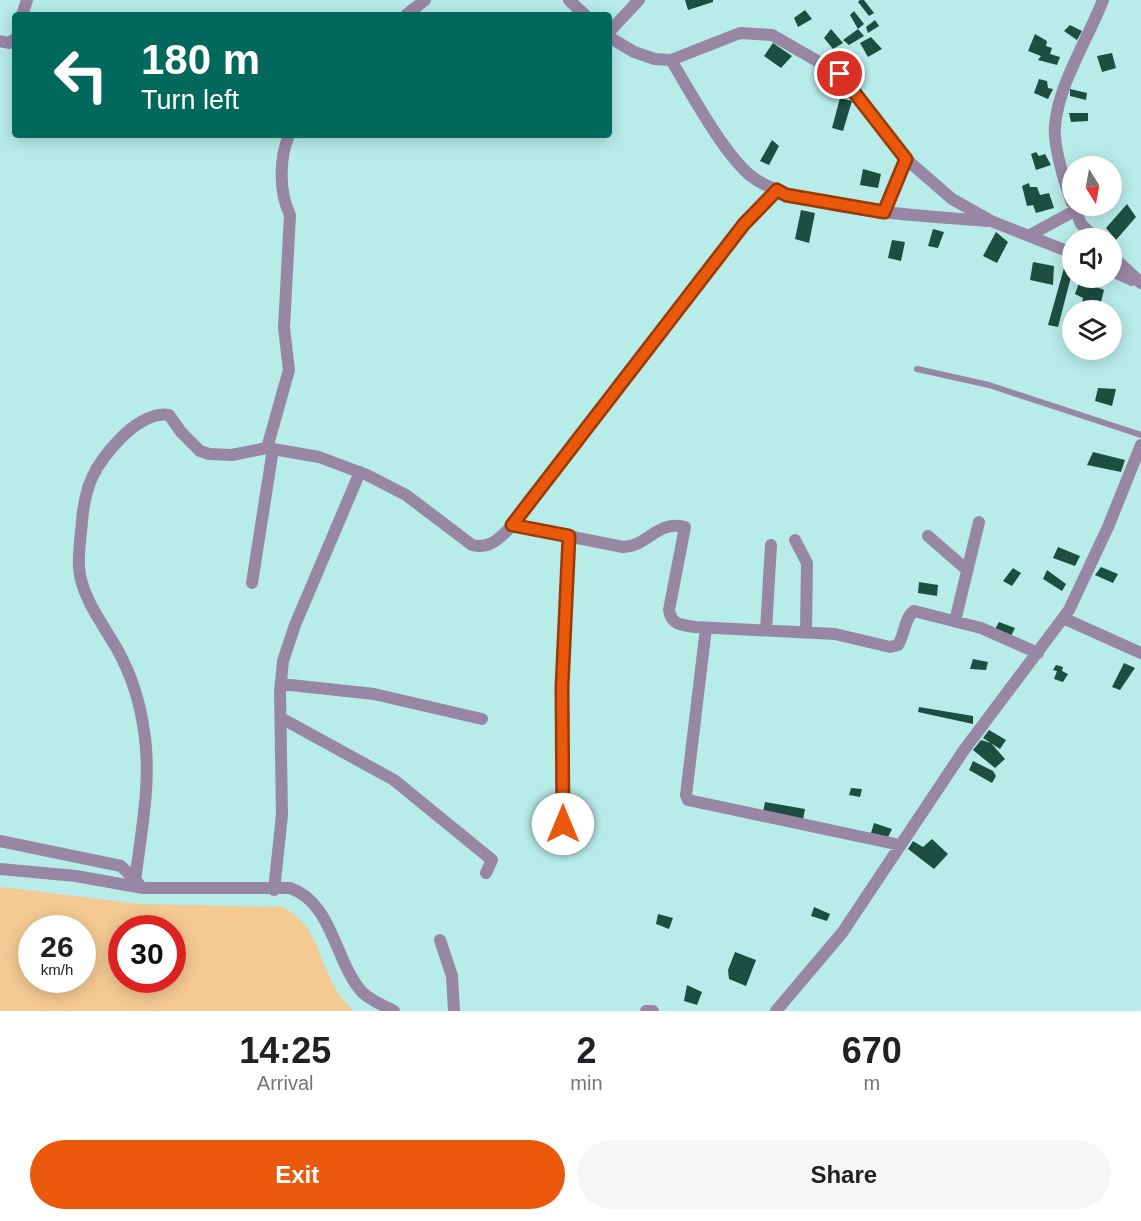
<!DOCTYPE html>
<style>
:root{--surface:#fff;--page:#f6f6f6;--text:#202124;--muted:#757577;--accent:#ea580c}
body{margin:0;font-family:Arial,sans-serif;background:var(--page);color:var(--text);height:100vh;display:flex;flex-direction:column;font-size:22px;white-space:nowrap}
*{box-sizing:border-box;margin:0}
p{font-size:20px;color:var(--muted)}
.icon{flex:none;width:33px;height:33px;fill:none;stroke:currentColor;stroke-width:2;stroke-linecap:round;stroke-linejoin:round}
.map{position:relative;height:1011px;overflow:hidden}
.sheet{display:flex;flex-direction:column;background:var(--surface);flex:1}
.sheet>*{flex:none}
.guide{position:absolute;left:12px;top:12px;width:600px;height:126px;border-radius:6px;box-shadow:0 3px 15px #0003;background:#00695c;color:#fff;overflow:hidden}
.needle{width:39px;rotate:169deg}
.fabs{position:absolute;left:1062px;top:156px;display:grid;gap:12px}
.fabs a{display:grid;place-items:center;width:60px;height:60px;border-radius:50%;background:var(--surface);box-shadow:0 3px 15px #0003;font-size:30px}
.speed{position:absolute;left:18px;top:915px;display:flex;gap:12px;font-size:30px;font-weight:700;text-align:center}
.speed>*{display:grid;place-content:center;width:78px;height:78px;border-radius:50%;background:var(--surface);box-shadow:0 3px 15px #0003;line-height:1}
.speed small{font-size:15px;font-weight:400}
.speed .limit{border:9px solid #d22;background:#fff;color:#111}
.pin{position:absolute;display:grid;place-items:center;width:51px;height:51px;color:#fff;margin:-26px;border:3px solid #fff;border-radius:50%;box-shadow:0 2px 6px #0007}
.me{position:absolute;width:66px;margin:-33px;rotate:0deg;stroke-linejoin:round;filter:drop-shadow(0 0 4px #0008)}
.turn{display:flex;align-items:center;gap:21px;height:126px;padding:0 30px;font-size:27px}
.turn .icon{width:78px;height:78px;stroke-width:2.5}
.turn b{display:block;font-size:42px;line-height:51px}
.eta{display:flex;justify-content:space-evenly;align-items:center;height:102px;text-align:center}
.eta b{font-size:36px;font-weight:800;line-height:42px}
.action{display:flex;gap:12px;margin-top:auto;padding:12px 30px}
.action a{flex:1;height:69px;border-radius:36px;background:var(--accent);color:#fff;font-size:24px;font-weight:800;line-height:69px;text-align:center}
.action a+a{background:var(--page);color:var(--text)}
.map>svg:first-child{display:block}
</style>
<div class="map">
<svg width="1141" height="1011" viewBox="0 0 1141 1011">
<rect width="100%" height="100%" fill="#b7ece9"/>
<path fill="#f4c993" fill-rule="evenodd" d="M 0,887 L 141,904 L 283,907 C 319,927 318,961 338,993 C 342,999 348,1005 353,1011 L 0,1011 ZM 32,928 L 82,928 L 82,980 L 32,980 ZM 122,928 L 172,928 L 172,980 L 122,980 Z"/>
<path fill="#1c4f41" d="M 685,0 L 713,0 L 713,2 L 688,10 Z
M 860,0 L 864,0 L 874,13 L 869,16 L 858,2 Z
M 805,10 L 812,19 L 798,27 L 794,18 Z
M 854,11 L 864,24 L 858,29 L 850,15 Z
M 875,20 L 879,26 L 868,33 L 866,27 Z
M 1070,25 L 1082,31 L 1077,40 L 1064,31 Z
M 831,29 L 843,43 L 833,49 L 824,38 Z
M 858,29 L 864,36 L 849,45 L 843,40 Z
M 1035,34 L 1047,41 L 1046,46 L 1052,48 L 1050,54 L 1060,57 L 1057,65 L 1038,60 L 1041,56 L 1028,51 Z
M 871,37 L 882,49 L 868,57 L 860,43 Z
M 773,43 L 792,56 L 781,68 L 764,56 Z
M 1112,53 L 1116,68 L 1102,72 L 1097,56 Z
M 1039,79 L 1047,81 L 1048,88 L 1053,89 L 1048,99 L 1034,93 Z
M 1070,89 L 1087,93 L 1086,100 L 1070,96 Z
M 840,98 L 852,101 L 843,131 L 832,128 Z
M 1069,113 L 1088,113 L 1088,121 L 1071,122 Z
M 772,140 L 779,146 L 769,165 L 760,161 Z
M 1036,152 L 1039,156 L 1045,154 L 1051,165 L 1036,170 L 1031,154 Z
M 863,169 L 881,174 L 878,188 L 860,185 Z
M 1029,183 L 1030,187 L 1037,187 L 1040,195 L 1049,193 L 1054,208 L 1036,213 L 1033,205 L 1027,206 L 1022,186 Z
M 1127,204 L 1136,217 L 1116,240 L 1106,228 Z
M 801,210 L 815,213 L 809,243 L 795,239 Z
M 933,229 L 944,232 L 938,248 L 928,246 Z
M 996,232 L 1008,242 L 997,263 L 983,256 Z
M 892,240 L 905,242 L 901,261 L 888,258 Z
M 1033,262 L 1054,266 L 1053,285 L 1030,280 Z
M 1064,268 L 1072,269 L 1072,273 L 1058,327 L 1048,325 Z
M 1080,280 L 1104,290 L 1099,310 L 1081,310 L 1083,298 L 1075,294 Z
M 1098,388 L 1116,389 L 1112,406 L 1095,401 Z
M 1093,452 L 1125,460 L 1121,472 L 1087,465 Z
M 1058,547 L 1080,556 L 1075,566 L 1053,558 Z
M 1101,567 L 1118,574 L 1113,583 L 1095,575 Z
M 1013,568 L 1021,573 L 1012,586 L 1003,581 Z
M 1047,570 L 1066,584 L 1062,591 L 1043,579 Z
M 919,582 L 938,585 L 937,596 L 918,593 Z
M 999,622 L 1015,628 L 1011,636 L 995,629 Z
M 973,659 L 988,662 L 986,670 L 970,669 Z
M 1124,663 L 1135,668 L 1120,690 L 1112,687 Z
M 1056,665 L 1063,667 L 1062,671 L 1068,674 L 1063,682 L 1054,679 L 1057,671 L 1053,670 Z
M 919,707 L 973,716 L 973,724 L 918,712 Z
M 989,730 L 1006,740 L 1000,749 L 983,738 Z
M 981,740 L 991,743 L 1005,759 L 995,768 L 973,750 Z
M 973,761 L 993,771 L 996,776 L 992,783 L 969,770 Z
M 851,788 L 862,789 L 860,797 L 849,795 Z
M 765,802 L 805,809 L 803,820 L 763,812 Z
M 874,823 L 892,829 L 888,837 L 871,833 Z
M 932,839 L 948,854 L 934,869 L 908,849 L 913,841 L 923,847 Z
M 814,907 L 830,914 L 827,921 L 811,916 Z
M 658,914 L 673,918 L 669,929 L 656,924 Z
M 735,952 L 756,960 L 746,986 L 729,979 L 728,970 Z
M 687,985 L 702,992 L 697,1005 L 684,1001 Z"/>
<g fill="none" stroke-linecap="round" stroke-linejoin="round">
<path stroke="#9887a3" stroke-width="6" d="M 917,369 L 989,385 L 1141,435"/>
<path stroke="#9887a3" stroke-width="12" d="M 569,0 L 585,15
M 22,15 L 27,0
M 406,15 L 425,0
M 609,32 L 639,0
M 609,37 L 634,52 L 655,59 L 671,60 L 740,33 L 772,35 L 840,74 L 906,159 L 952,199 L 991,221 L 1072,253
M 0,41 L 9,43 L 15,39
M 671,60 C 691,93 723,153 751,176 C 795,211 930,216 987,221
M 1072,203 C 1065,185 1053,145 1055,126 C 1058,85 1088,39 1103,0
M 1074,206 L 1081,224 L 1095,238
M 884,212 L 906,159
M 1030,235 L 1076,210
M 1112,256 L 1141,283
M 1112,271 L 1132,280
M 267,448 L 289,370 L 284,328 L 290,215 C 279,192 279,159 289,135
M 512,525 L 623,547 C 649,546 656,520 685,527 L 669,610 C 671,625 682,625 695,627 L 835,634 L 890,647 L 898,645 C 905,635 904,618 914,611 L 981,628 L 1038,653
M 928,536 L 967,570
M 795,540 L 807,563 L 806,632
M 252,583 L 273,449
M 1063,618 L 1141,653
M 955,621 L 979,522
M 706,628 L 686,795 L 688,800 L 900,845
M 766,630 L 771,545
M 281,684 L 374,694 L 482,719
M 281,718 L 394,780 L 492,860 L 486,873
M 563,824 L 562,687 L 569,536
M 0,841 L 121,866 L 139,884
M 0,869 L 76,876 L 143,888 L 290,888 C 333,903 334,960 362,992 C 370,1000 384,1006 394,1011
M 135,881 C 141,832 152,780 144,731 C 140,702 131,674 117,649 C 103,624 81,597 79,567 C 78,552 81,536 82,521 C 85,486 94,466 119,440 C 130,428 152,411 169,415 L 181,432 L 200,451 L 209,454 L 232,455 L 267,448 L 319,457 L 367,475 L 406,495 L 472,545 C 492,550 501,536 515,523 L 744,224 L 777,190
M 274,890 L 282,815 L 280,692 L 283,661 L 295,625 L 360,472
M 440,940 L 452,976 L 454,1011
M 646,1011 L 653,1011
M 776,1011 L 842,933 L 964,750 L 1069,610 L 1108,527 L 1141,445"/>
</g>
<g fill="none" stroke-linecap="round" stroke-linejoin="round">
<defs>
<path id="route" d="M 563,824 L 562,687 L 569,536 L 512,525 L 744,224 L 777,190 L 786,195 L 884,212 L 906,159 L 840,74"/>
</defs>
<use href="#route" stroke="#983908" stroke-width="15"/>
<use href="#route" stroke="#ea580c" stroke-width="10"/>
</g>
</svg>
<div class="fabs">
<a><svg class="needle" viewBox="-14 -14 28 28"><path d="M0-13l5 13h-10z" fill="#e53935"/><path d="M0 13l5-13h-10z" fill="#757577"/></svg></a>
<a><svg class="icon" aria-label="sound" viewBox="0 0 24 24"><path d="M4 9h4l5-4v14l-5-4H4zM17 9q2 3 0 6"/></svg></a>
<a><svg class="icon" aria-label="layers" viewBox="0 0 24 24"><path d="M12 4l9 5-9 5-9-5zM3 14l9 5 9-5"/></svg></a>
</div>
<div class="speed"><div>26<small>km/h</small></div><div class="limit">30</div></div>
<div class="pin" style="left:840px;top:74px;background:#d93025"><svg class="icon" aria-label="arrive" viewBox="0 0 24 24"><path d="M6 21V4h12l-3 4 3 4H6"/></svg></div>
<svg class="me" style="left:563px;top:824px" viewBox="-20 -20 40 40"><circle r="19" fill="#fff"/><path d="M0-13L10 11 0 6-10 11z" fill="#ea580c"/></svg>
<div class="guide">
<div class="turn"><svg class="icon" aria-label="left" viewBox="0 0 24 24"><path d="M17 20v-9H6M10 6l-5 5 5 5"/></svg><div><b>180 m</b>Turn left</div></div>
</div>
</div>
<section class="sheet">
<div class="eta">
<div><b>14:25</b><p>Arrival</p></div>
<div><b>2</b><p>min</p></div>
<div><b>670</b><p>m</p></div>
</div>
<div class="action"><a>Exit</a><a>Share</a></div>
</section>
